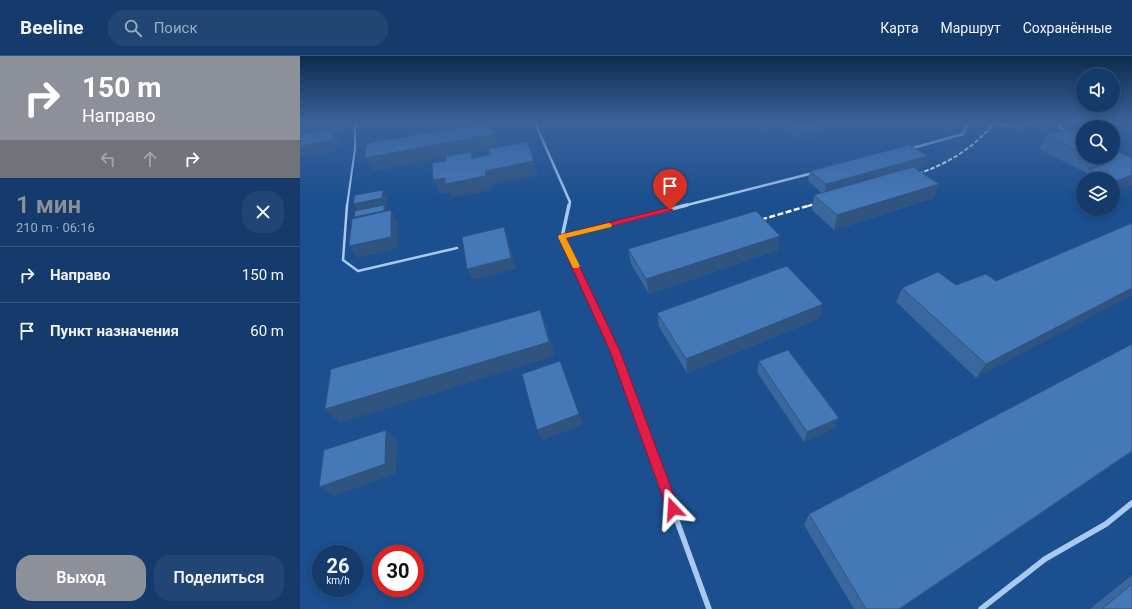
<!DOCTYPE html>
<html lang="ru">
<meta charset="utf-8">
<style>
:root{--surface:#143b6b;--page:#214673;--text:#f1f3f6;--muted:#9dadc1;--line:#33557e;--accent:#8c9099}
body{margin:0;font-family:Roboto,sans-serif;background:var(--page);color:var(--text);height:100vh;display:flex;flex-direction:column;font-size:15px;white-space:nowrap}
*{box-sizing:border-box;margin:0}
p{font-size:13px;color:var(--muted)}
.icon{flex:none;width:22px;height:22px;fill:none;stroke:currentColor;stroke-width:2;stroke-linecap:round;stroke-linejoin:round}
.map{position:relative;flex:1;overflow:hidden}
.sheet{display:flex;flex-direction:column;background:var(--surface);width:300px}
.sheet>*{flex:none}
.hud{background:#8c9099;color:#fff;overflow:hidden}
.fabs{position:absolute;left:776px;top:12px;display:grid;gap:8px}
.fabs a{display:grid;place-items:center;width:44px;height:44px;border-radius:50%;background:var(--surface);box-shadow:0 2px 10px #0003,0 0 0 1px var(--line);font-size:20px}
.speed{position:absolute;left:12px;top:489px;display:flex;gap:8px;font-size:20px;font-weight:700;text-align:center}
.speed>*{display:grid;place-content:center;width:52px;height:52px;border-radius:50%;background:var(--surface);box-shadow:0 2px 10px #0003,0 0 0 1px var(--line);line-height:1}
.speed small{font-size:10px;font-weight:400}
.speed .limit{border:6px solid #d22;background:#fff;color:#111}
.pin{position:absolute;display:grid;place-items:center;width:34px;height:34px;color:#fff;margin:-41px -17px;border-radius:50% 50% 50% 0;rotate:-45deg;box-shadow:0 0 4px #0007}
.pin .icon{rotate:45deg}
.me{position:absolute;width:44px;margin:-22px;rotate:340deg;stroke-linejoin:round;filter:drop-shadow(0 0 3px #0008)}
.turn{display:flex;align-items:center;gap:14px;height:84px;padding:0 16px;font-size:18px}
.turn .icon{width:52px;height:52px;stroke-width:2.5}
.turn b{display:block;font-size:28px;line-height:34px}
.lanes{display:flex;align-items:center;height:38px;padding:0 16px;background:#0003;justify-content:center;gap:20px;direction:ltr}
.lanes .off{opacity:.35}
.round{display:grid;place-items:center;flex:none;width:42px;height:42px;border-radius:16px;background:var(--page)}
.overview{display:flex;align-items:center;justify-content:space-between;height:68px;padding:0 16px}
h1{font-size:24px;font-weight:600;line-height:30px;color:var(--accent)}
.cta{display:flex;gap:8px;margin-top:auto;padding:8px 16px}
.cta a{flex:1;height:46px;border-radius:16px;background:var(--accent);color:#fff;font-size:16px;font-weight:600;line-height:46px;text-align:center}
.cta a+a{background:var(--page);color:var(--text)}
ul{padding:0;list-style:none}
li{display:flex;align-items:center;gap:12px;height:56px;padding:0 16px;border-top:1px solid var(--line)}
li div{flex:1}
li b{display:block;font-size:15px}
li em{font-style:normal}
header{display:flex;align-items:center;gap:24px;box-sizing:border-box;height:56px;padding:0 20px;background:var(--surface);border-bottom:1px solid var(--line)}
header strong{font-size:19px}
nav{display:flex;gap:22px;margin-inline-start:auto;font-size:14px}
.search{width:280px;height:36px;background:var(--page);display:flex;align-items:center;gap:10px;box-sizing:border-box;padding:0 14px;border-radius:16px;color:var(--muted);font-size:15px}
main{display:flex;flex:1;min-height:0}
.map>svg:first-child{display:block}
</style>
<header>
<strong>Beeline</strong>
<div class="search"><svg class="icon" aria-label="search" viewBox="0 0 24 24"><circle cx="10" cy="10" r="6"/><path d="M15 15l6 6"/></svg>Поиск</div>
<nav><a>Карта</a><a>Маршрут</a><a>Сохранённые</a></nav>
</header>
<main>
<section class="sheet">
<div class="hud">
<div class="turn"><svg class="icon" aria-label="right" viewBox="0 0 24 24"><path d="M7 20v-9h11M14 6l5 5-5 5"/></svg><div><b>150 m</b>Направо</div></div>
<div class="lanes"><svg class="icon off" aria-label="left" viewBox="0 0 24 24"><path d="M17 20v-9H6M10 6l-5 5 5 5"/></svg><svg class="icon off" aria-label="ahead" viewBox="0 0 24 24"><path d="M12 20V5M6 11l6-6 6 6"/></svg><svg class="icon" aria-label="right" viewBox="0 0 24 24"><path d="M7 20v-9h11M14 6l5 5-5 5"/></svg></div>
</div>
<div class="overview"><div><h1>1 мин</h1><p>210 m · 06:16</p></div><a class="round"><svg class="icon" aria-label="close" viewBox="0 0 24 24"><path d="M6 6l12 12M18 6L6 18"/></svg></a></div>
<ul>
<li><svg class="icon" aria-label="right" viewBox="0 0 24 24"><path d="M7 20v-9h11M14 6l5 5-5 5"/></svg><div><b>Направо</b></div><em>150 m</em></li>
<li><svg class="icon" aria-label="arrive" viewBox="0 0 24 24"><path d="M6 21V4h12l-3 4 3 4H6"/></svg><div><b>Пункт назначения</b></div><em>60 m</em></li>
</ul>
<div class="cta"><a>Выход</a><a>Поделиться</a></div>
</section>
<div class="map">
<svg width="832" height="553" viewBox="0 0 832 553">
<rect width="100%" height="100%" fill="#1b4f8f"/>
<g fill="none" stroke-linecap="round" stroke-linejoin="round">
<path stroke="#a9c9ee" stroke-width="2" d="M 692,67 L 713,71 L 734,67
M 47,150 L 55,93 L 55,67"/>
<path stroke="#a9c9ee" stroke-width="2.5" d="M 47,149 L 43,204 L 58,215 L 157,192"/>
<path stroke="#a9c9ee" stroke-width="2.5" d="M 235,67 L 270,146 L 269,150
M 759,67 L 758,69 L 767,77
M 609,93 L 663,78 L 668,67
M 383,150 L 513,117"/>
<path stroke="#a9c9ee" stroke-width="3.5" d="M 269,149 L 262,181 L 296,254
M 262,181 L 387,149"/>
<path stroke="#a9c9ee" stroke-width="4.5" d="M 296,253 L 315,295 L 348,386"/>
<path stroke="#a9c9ee" stroke-width="5.5" d="M 348,385 L 409,553
M 681,553 L 745,503 L 806,468 L 832,447"/>
<path stroke="#fff" stroke-width="2" stroke-dasharray="4.5 2" stroke-linecap="butt" d="M 612,120 C 645,109 672,94 694,67
M 508,150 L 522,146"/>
<path stroke="#fff" stroke-width="2.5" stroke-dasharray="6 2.5" stroke-linecap="butt" d="M 453,166 L 511,149"/>
</g>
<path fill="#3a679d" d="M 489,67 L 523,71 L 521,78 L 498,83 L 488,74 Z
M 746,80 L 783,80 L 783,101 L 813,101 L 832,129 L 813,137 L 813,123 L 783,123 L 783,129 L 780,127 L 787,117 L 739,93 Z
M 628,100 L 624,111 L 616,113 L 634,142 L 534,174 L 512,154 L 514,139 L 522,137 L 508,125 L 510,115 Z
M 832,167 L 676,322 L 596,246 L 602,232 L 656,229 L 696,225 Z
M 328,193 L 478,194 L 349,238 L 331,208 Z
M 357,257 L 520,262 L 387,317 L 359,271 Z
M 459,305 L 535,372 L 504,386 L 457,316 Z
M 832,396 L 600,553 L 554,553 L 504,469 L 509,458 Z
M 832,519 L 832,553 L 790,553 Z"/>
<path fill="#305480" d="M 0,67 L 19,67 L 17,75 L 0,77 Z
M 140,67 L 199,67 L 191,69 L 199,91 L 171,97 L 177,110 L 172,102 L 171,97 L 73,115 L 65,102 L 126,81 L 121,71 Z
M 523,71 L 521,78 L 498,83 L 499,76 Z
M 33,73 L 39,83 L 37,95 L 0,102 L 0,90 Z
M 628,100 L 624,111 L 524,139 L 526,128 Z
M 234,105 L 238,119 L 191,128 L 192,134 L 152,142 L 150,136 L 140,138 L 133,124 Z
M 832,119 L 832,129 L 813,137 L 813,127 L 814,126 Z
M 639,128 L 634,142 L 534,174 L 537,159 Z
M 83,134 L 88,142 L 87,150 L 85,150 L 87,153 L 87,158 L 57,165 L 54,161 L 58,155 L 53,148 Z
M 91,154 L 97,165 L 98,192 L 58,202 L 49,190 Z
M 204,171 L 208,182 L 216,213 L 173,224 L 167,213 Z
M 480,180 L 478,194 L 349,238 L 346,223 Z
M 832,232 L 832,239 L 676,322 L 686,308 Z
M 523,248 L 520,262 L 387,317 L 386,303 Z
M 240,254 L 246,268 L 255,300 L 40,367 L 25,353 Z
M 260,305 L 283,369 L 243,384 L 237,374 Z
M 539,362 L 535,372 L 504,386 L 507,376 Z
M 86,374 L 97,384 L 96,418 L 33,440 L 19,431 Z
M 832,395 L 832,396 L 600,553 L 599,553 Z"/>
<path fill="#4478b7" stroke="#305480" d="M 121,67 L 140,67 L 121,71 Z
M 183,67 L 190,67 L 194,78 L 65,102 L 66,88 Z
M 489,67 L 518,67 L 523,71 L 499,76 Z
M 33,73 L 31,84 L 0,90 L 0,78 Z
M 767,73 L 783,80 L 783,97 L 746,80 Z
M 227,86 L 234,105 L 185,115 L 186,120 L 145,128 L 145,122 L 133,124 L 132,107 L 146,105 L 146,100 L 171,96 L 172,102 L 190,99 L 188,93 Z
M 609,89 L 628,100 L 526,128 L 510,115 Z
M 813,94 L 832,102 L 832,119 L 814,126 L 813,125 L 813,123 L 808,123 L 789,113 L 805,108 L 791,101 L 813,101 Z
M 613,111 L 639,128 L 537,159 L 514,139 Z
M 83,134 L 82,142 L 53,148 L 55,139 Z
M 84,149 L 84,155 L 54,161 L 55,155 Z
M 91,154 L 91,181 L 49,190 L 52,163 Z
M 456,155 L 480,180 L 346,223 L 328,193 Z
M 832,167 L 832,232 L 686,308 L 602,232 L 638,216 L 656,229 L 686,218 L 696,225 Z
M 204,171 L 211,202 L 167,213 L 162,181 Z
M 487,210 L 523,248 L 386,303 L 357,257 Z
M 240,254 L 249,286 L 25,353 L 31,313 Z
M 832,288 L 832,395 L 599,553 L 566,553 L 509,458 Z
M 488,294 L 539,362 L 507,376 L 459,305 Z
M 260,305 L 279,358 L 237,374 L 222,318 Z
M 86,374 L 85,408 L 19,431 L 24,394 Z
M 832,528 L 832,553 L 802,553 Z"/>
<linearGradient id="sky" x2="0" y2="1"><stop stop-color="#0f2b4f"/><stop offset="0.46" stop-color="#39639b"/><stop offset="1" stop-color="#39639b" stop-opacity="0"/></linearGradient>
<rect width="832" height="145" fill="url(#sky)"/>
<path fill="#e11d48" stroke="#92132f" d="M 367,152 L 373,154 L 266,182 L 320,295 L 379,453 L 377,457 L 373,459 L 368,457 L 367,453 L 310,295 L 258,181 L 259,179 Z"/>
<path fill="#f59e0b" d="M 309,167 L 312,169 L 311,171 L 266,182 L 280,210 L 278,212 L 273,212 L 258,181 L 259,179 Z"/>
</svg>
<div class="fabs">
<a><svg class="icon" aria-label="sound" viewBox="0 0 24 24"><path d="M4 9h4l5-4v14l-5-4H4zM17 9q2 3 0 6"/></svg></a>
<a><svg class="icon" aria-label="search" viewBox="0 0 24 24"><circle cx="10" cy="10" r="6"/><path d="M15 15l6 6"/></svg></a>
<a><svg class="icon" aria-label="layers" viewBox="0 0 24 24"><path d="M12 4l9 5-9 5-9-5zM3 14l9 5 9-5"/></svg></a>
</div>
<div class="speed"><div>26<small>km/h</small></div><div class="limit">30</div></div>
<div class="pin" style="left:370px;top:154px;background:#d93025"><svg class="icon" aria-label="arrive" viewBox="0 0 24 24"><path d="M6 21V4h12l-3 4 3 4H6"/></svg></div>
<svg class="me" style="left:373px;top:453px" viewBox="-20 -20 40 40"><path d="M0-17L14 15 0 8-14 15z" fill="#e11d48" stroke="#fff" stroke-width="4"/></svg>
</div>
</main>
